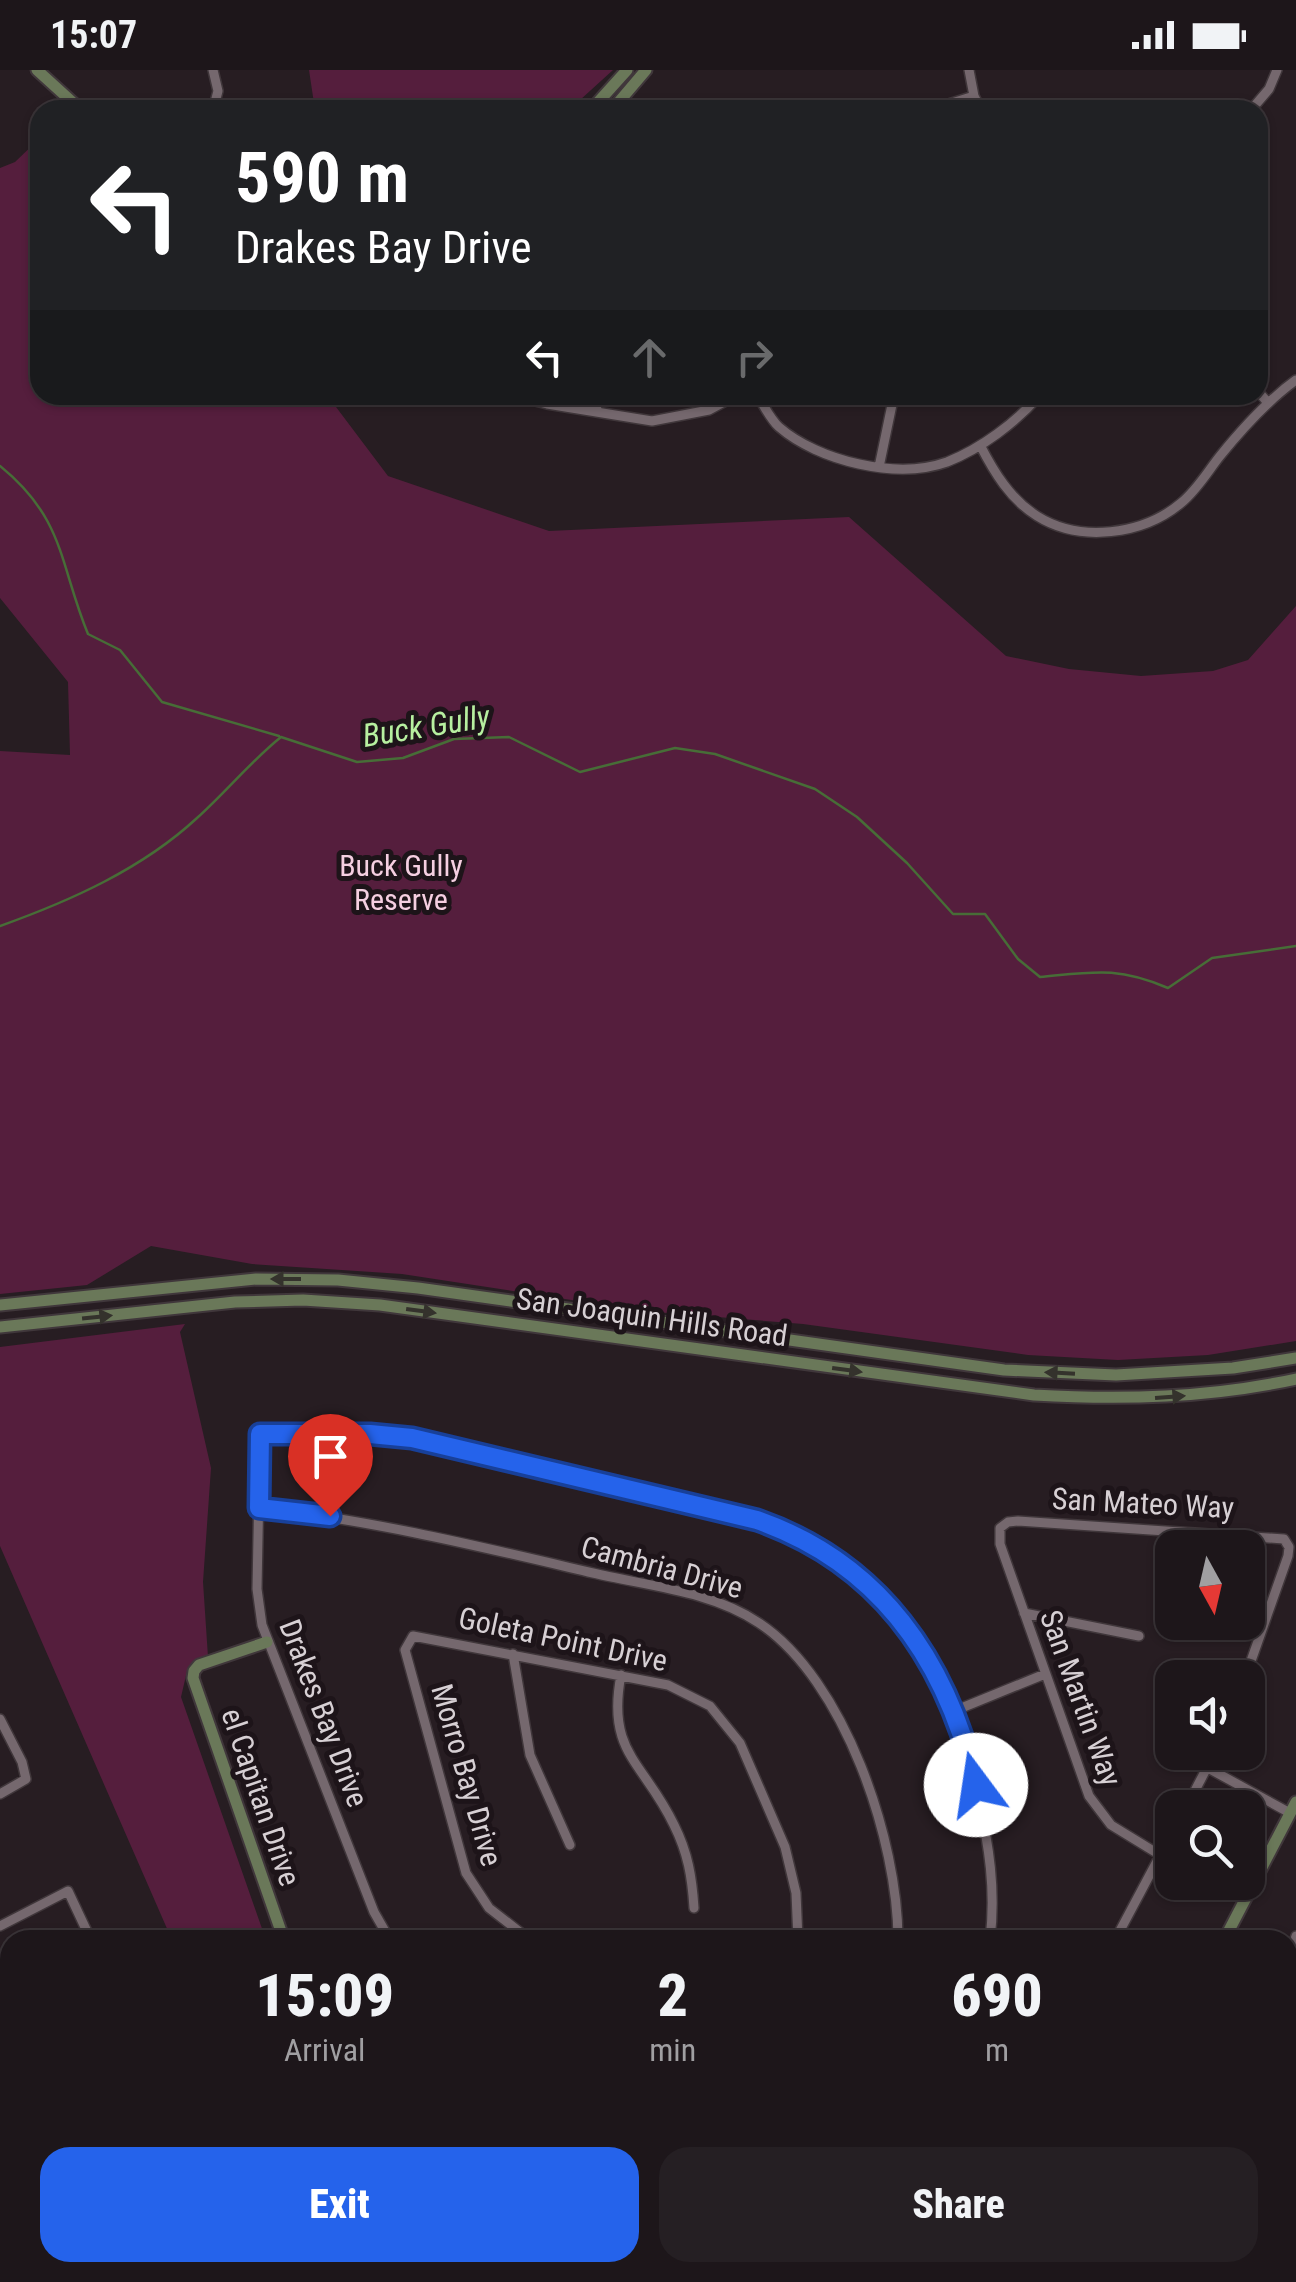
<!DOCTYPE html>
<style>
:root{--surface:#1d161a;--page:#251f23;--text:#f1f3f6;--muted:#a09fa2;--line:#3b3539;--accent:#2563eb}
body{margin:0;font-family:"Roboto Condensed",sans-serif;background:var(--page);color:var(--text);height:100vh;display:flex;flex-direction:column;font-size:38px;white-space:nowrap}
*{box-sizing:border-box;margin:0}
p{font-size:32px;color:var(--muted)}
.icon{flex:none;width:55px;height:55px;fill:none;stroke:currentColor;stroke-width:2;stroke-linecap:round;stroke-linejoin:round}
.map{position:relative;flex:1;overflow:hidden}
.panel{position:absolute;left:0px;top:1860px;width:1298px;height:352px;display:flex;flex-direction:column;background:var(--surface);border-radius:30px 30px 0 0;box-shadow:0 2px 8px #0004,0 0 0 2px var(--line)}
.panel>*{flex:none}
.top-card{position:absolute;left:30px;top:30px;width:1238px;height:305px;border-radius:30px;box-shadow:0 2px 8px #0004,0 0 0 2px var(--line);background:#202124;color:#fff;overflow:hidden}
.needle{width:65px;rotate:172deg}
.controls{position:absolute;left:1155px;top:1460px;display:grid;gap:20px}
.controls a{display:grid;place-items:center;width:110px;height:110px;border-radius:20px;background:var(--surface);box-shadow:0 2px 8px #0004,0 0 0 2px var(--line);font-size:50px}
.pin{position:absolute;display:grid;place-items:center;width:85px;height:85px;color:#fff;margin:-102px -42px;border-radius:50% 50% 50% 0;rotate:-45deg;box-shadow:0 0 10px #0007}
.pin .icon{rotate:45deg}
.me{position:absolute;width:110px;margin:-55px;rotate:346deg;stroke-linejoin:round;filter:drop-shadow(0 0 8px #0008)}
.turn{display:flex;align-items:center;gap:35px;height:210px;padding:0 40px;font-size:45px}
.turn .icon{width:130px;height:130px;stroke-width:2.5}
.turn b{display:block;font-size:70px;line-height:85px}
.lanes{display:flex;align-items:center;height:95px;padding:0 40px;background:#0003;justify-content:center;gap:50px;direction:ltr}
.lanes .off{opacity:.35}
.eta{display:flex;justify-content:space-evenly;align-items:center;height:170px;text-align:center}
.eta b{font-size:60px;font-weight:800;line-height:70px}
.cta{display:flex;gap:20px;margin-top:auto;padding:20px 40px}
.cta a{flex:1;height:115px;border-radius:30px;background:var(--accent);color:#fff;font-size:40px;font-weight:800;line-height:115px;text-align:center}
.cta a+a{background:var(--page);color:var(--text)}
.status{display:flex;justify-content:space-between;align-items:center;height:70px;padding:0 50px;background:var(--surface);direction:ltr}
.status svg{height:28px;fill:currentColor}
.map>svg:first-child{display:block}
</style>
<div class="status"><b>15:07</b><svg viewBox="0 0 49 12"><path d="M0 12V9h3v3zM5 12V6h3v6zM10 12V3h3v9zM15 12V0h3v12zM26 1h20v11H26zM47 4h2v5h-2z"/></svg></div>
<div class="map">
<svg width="1296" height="2212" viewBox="0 0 1296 2212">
<rect width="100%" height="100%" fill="#271d22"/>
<path fill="#551e3d" d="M 309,0 L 613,0 L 569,40 L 315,40 Z
M 40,68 L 40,325 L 327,325 L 388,406 L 549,461 L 849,447 L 1006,586 L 1069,599 L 1141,606 L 1213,601 L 1248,590 L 1296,536 L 1296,1271 L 1208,1285 L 1118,1290 L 1028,1285 L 803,1254 L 643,1241 L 402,1204 L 252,1194 L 151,1176 L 87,1215 L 0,1224 L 0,681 L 70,685 L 68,612 L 0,528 L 0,98 L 15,92 Z
M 185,1254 L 180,1262 L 211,1398 L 203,1512 L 208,1587 L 188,1597 L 181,1627 L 266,1870 L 172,1870 L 0,1476 L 0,1277 Z
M 1288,2173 L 1296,2174 L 1296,2212 L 1168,2212 L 1168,2203 L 1288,2202 Z
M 235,2202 L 467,2202 L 472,2212 L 233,2212 Z"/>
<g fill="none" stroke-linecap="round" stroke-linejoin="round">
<path stroke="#476d37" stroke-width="2.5" d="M 0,396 C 65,449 59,493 88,564 L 120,580 L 162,632 L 279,666
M 0,856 C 70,831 142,799 197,748 C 226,722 250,692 281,667 L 357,692 L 403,688 L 454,669 L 509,667 L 580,702 L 675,678 L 715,684 L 815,719 L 857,747 L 907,793 L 953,844 L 985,844 L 1018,889 L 1040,907 C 1093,902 1117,896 1168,918 L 1212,888 L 1296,876"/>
<defs>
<path id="street" d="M 969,0 L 974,26 L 981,40
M 213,40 L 218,21 L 213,0
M 912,40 L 939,37 L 974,26
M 1251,40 L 1269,19 L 1277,0
M 1258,321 L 1268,333
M 512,325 L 547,334 L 652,351 L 709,340 L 737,325
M 576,325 L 597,339
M 757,325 C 764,335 770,349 779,357 C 818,391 897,410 947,392 C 982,378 1015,353 1040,325
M 980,375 C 994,402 1010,429 1037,446 C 1080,473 1143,465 1181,433 C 1197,420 1208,401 1220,386 C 1242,359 1268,330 1296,310
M 879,397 L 894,325
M 259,1438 C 372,1450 482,1477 593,1503 C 648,1516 712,1521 759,1553 C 845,1610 898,1771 898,1870
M 1024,1543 L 1139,1566
M 513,1584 L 530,1685 L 570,1775
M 621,1605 C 606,1683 644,1692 674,1755 C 688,1783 692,1807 694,1838
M 954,1641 L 1045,1604
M 0,1649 L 22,1692 L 26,1709 L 0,1724
M 1208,1698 L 1290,1743
M 1186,1738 L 1215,1682
M 1160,1785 L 1111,1755 L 1089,1726 L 1000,1474 L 1000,1458 L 1008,1452 L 1018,1451 L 1284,1469 L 1289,1477 L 1288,1486 L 1245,1608
M 0,1856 L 68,1821 L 91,1870
M 390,1870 L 374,1842 L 262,1555 L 257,1519 L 260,1364 L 370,1364 L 412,1368 L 757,1450 C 887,1496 950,1597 978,1727 C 989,1775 996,1820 990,1870
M 530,1870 L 489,1838 L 466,1803 L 405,1580 L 413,1566 L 668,1615 L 710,1636 L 740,1673 L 785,1777 L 796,1823 L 798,1870
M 1115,1870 L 1172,1763
M 1288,1891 L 1296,1866
M 1288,1902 L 1296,1910
M 0,2017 L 10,2020
M 1288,2035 L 1296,2044
M 1288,2074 L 1296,2067
M 0,2104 L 10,2100
M 133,2202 L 134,2212
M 768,2202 L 769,2212
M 31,2212 L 32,2202
M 675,2212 L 675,2202
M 780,2212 L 781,2202"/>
<path id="secondary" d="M 37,0 L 81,40
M 591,40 L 627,0
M 612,40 L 646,0
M 0,1235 L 256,1209 L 338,1210 L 418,1218 L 1004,1300 L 1116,1305 L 1233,1298 L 1296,1288
M 0,1257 L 235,1232 L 303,1230 L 380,1235 L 1034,1325 C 1123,1330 1209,1328 1296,1309
M 267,1572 L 199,1595 L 194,1601 L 193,1608 L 284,1870
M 1224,1870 L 1296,1732
M 1152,2212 L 1152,2202"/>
</defs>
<use href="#street" stroke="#40373b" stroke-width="12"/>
<use href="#secondary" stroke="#40373b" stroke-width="15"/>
<use href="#street" stroke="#75686e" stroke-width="9"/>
<use href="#secondary" stroke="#6a7859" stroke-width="11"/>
</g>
<defs><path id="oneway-solid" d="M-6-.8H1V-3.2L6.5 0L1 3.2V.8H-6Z" transform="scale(2.5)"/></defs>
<g fill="#34322c">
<use href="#oneway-solid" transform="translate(286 1209) rotate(-180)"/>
<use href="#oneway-solid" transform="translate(421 1241) rotate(8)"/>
<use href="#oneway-solid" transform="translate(97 1247) rotate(-6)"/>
<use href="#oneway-solid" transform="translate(847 1300) rotate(8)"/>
<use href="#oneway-solid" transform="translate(1060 1303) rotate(-177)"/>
<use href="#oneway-solid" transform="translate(1170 1327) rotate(-4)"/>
</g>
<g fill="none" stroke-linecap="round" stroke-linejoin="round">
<defs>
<path id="route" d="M 330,1446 L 259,1438 L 260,1364 L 370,1364 L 412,1368 L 757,1450 C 880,1493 947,1591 976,1715"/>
</defs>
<use href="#route" stroke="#184099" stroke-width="25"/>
<use href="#route" stroke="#2563eb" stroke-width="18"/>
</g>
<g text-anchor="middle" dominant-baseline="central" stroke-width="10" stroke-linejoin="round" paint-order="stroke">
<g font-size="30" fill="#f5cfe1" stroke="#1d1419">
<text x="401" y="795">Buck Gully<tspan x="401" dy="34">Reserve</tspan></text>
</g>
<g font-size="30" fill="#d7d0d4" stroke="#1d1419">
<text transform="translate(652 1247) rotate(8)">San Joaquin Hills Road</text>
<text transform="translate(1143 1433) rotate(3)">San Mateo Way</text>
<text transform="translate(662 1497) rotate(15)">Cambria Drive</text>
<text transform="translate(563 1569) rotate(12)">Goleta Point Drive</text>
<text transform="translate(1081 1628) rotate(70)">San Martin Way</text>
<text transform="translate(324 1643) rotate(69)">Drakes Bay Drive</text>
<text transform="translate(467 1705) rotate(74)">Morro Bay Drive</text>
<text transform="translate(261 1727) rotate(71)">el Capitan Drive</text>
</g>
<g font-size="32" font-style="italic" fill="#b7f0a0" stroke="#1d1419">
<text transform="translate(426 656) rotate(-9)">Buck Gully</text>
</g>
</g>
</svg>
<div class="controls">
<a><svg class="needle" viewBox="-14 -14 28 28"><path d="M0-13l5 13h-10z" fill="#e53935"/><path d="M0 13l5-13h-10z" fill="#a09fa2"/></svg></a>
<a><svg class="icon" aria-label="sound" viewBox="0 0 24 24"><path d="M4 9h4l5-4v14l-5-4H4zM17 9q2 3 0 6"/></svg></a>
<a><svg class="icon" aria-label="search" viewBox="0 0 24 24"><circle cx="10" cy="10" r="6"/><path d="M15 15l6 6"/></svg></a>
</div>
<div class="pin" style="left:330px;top:1446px;background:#d93025"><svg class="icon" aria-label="arrive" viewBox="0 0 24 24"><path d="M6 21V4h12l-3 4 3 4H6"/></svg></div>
<svg class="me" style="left:976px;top:1715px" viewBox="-20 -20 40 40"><circle r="19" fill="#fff"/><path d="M0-13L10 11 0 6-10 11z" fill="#2563eb"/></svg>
<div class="top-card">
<div class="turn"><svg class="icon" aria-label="left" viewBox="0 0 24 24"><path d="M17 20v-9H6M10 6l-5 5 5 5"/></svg><div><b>590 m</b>Drakes Bay Drive</div></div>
<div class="lanes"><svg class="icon" aria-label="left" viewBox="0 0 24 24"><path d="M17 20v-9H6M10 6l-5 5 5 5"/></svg><svg class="icon off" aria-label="ahead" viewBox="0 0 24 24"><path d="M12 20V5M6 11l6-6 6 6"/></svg><svg class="icon off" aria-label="right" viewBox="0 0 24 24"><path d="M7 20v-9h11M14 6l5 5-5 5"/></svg></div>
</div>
<section class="panel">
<div class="eta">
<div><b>15:09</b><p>Arrival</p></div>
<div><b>2</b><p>min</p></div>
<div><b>690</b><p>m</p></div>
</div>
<div class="cta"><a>Exit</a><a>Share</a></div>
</section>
</div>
